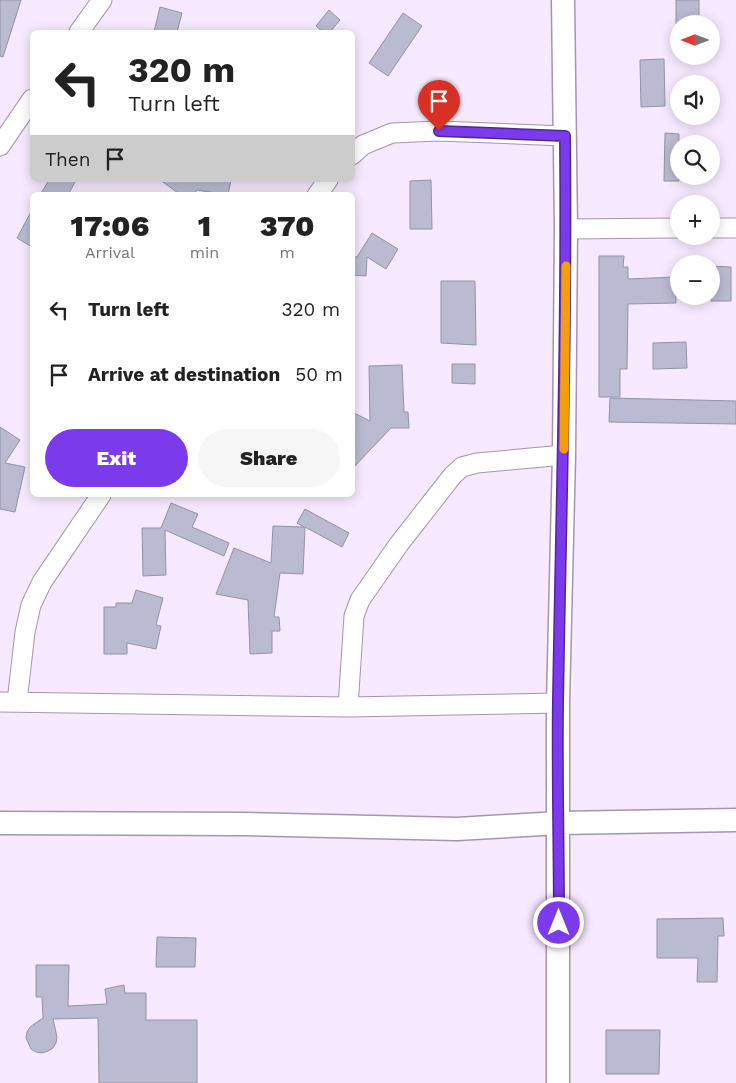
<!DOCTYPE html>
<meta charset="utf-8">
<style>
:root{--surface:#fff;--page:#f6f6f6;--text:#222;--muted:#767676;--accent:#7c3aed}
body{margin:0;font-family:"Work Sans",sans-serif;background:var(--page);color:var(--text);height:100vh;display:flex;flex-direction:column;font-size:19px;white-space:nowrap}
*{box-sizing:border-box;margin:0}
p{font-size:16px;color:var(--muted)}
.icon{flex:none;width:28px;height:28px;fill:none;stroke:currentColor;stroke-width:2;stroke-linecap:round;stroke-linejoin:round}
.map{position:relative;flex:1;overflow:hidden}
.drawer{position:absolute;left:30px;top:192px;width:325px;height:305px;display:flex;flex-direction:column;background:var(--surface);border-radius:8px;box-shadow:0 2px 12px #0003}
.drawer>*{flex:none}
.banner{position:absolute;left:30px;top:30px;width:325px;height:152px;border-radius:8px;box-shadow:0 2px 12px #0003;background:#fff;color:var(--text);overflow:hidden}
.needle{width:32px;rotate:270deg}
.fabs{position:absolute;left:670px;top:15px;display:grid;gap:10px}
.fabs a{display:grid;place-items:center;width:50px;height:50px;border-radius:50%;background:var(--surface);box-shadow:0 2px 12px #0003;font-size:25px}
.pin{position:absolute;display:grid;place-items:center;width:42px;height:42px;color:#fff;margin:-51px -21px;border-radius:50% 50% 50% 0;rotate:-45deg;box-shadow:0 0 5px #0007}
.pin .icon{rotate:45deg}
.me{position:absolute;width:55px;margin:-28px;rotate:0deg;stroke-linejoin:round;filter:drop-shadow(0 0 4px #0008)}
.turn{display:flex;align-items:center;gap:18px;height:105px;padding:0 15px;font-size:22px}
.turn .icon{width:65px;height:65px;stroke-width:2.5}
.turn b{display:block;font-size:35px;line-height:42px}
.then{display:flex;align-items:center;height:48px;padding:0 15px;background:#0003;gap:10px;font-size:19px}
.eta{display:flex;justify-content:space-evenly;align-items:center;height:85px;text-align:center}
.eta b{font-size:30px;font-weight:800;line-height:35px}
.primary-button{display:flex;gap:10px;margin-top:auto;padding:10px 15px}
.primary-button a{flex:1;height:58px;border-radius:30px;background:var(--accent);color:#fff;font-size:20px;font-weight:800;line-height:58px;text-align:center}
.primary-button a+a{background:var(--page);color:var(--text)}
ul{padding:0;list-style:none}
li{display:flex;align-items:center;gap:15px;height:65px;padding:0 15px}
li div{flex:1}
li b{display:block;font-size:19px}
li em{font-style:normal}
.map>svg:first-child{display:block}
</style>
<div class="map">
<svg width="736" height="1083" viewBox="0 0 736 1083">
<rect width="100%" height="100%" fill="#f7e9ff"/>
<path fill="#babbd2" stroke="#9292a8" d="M 0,0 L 21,0 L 3,57 L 0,56 Z
M 676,0 L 699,0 L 699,24 L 676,24 Z
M 160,7 L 182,13 L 177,32 L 154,32 Z
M 329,10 L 340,20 L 330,32 L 323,32 L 316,26 Z
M 403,13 L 422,26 L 388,76 L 369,63 Z
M 664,59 L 665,106 L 641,107 L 640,60 Z
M 665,133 L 679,134 L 679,181 L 664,181 Z
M 49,180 L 76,180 L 68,195 L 40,195 Z
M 160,180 L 231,180 L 228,195 L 197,190 L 193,195 L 181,195 Z
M 431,180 L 432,229 L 410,229 L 410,181 Z
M 32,210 L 32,247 L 17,238 Z
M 372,233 L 398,249 L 386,269 L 367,257 L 366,276 L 352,275 L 352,257 L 357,257 Z
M 599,256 L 624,256 L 623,267 L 628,267 L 628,279 L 675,277 L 676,303 L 628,304 L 627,369 L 620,369 L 620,397 L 599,397 Z
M 711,266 L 731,267 L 731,301 L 711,301 Z
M 441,281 L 475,281 L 476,345 L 441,343 Z
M 686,342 L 687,368 L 653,369 L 653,343 Z
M 452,364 L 475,364 L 475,384 L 452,383 Z
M 402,365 L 404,412 L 408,412 L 409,428 L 391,428 L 352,469 L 352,412 L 370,421 L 369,366 Z
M 610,398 L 736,401 L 736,424 L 609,422 Z
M 0,427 L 20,440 L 5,463 L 25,467 L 15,512 L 0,509 Z
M 171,503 L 198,514 L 192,527 L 229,543 L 224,556 L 165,530 L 166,575 L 143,576 L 142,528 L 161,528 Z
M 305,509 L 349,533 L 342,547 L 305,527 L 303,574 L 280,573 L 274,617 L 279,617 L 280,631 L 272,631 L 272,653 L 250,654 L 248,600 L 216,594 L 234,548 L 271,563 L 273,526 L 304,527 L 297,523 Z
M 136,590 L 163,598 L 156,625 L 161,626 L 156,649 L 127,643 L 127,654 L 104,654 L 104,607 L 116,607 L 116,603 L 132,603 Z
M 723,918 L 724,936 L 718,936 L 717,982 L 697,982 L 698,958 L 657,958 L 657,919 Z
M 157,937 L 196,938 L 195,967 L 156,967 Z
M 36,965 L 69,965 L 68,1006 L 107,1004 L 105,989 L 124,985 L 125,993 L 146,993 L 146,1020 L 197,1020 L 197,1083 L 99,1083 L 98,1018 L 53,1019 L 57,1037 L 56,1043 L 53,1048 L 48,1051 L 42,1053 L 36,1052 L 31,1049 L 26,1038 L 27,1032 L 30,1027 L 43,1018 L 42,997 L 36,997 Z
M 606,1030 L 660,1030 L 659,1074 L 606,1074 Z"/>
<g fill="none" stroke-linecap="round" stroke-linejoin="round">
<defs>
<path id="minor" d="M 79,32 L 102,0
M 0,146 L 32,99
M 352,155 L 363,145 L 392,133 L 439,131 L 565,136
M 317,195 L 328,180
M 711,228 L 736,228
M 566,229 L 679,228
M 0,702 L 348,707 L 558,703
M 17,702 L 25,632 L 31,605 L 42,582 L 101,495
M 348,707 L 354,616 L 360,600 L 399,544 L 453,475 L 462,467 L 477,463 L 564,455"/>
<path id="tertiary" d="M 0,823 L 244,824 L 457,829 L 559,823 L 736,820
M 558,1083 L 558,703 L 564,455 L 566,229 L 563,0"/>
</defs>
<use href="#minor" stroke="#a497ab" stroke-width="21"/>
<use href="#tertiary" stroke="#a497ab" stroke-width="25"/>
<use href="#minor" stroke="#fff" stroke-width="19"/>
<use href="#tertiary" stroke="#fff" stroke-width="22"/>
</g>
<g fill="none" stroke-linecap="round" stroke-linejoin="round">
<defs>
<path id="route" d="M 439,131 L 565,136 C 567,325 561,513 558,702 C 557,775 559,849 559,923"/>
</defs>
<use href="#route" stroke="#51269a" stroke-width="12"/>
<use href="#route" stroke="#7c3aed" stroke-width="9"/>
<path stroke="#f59e0b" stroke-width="9" d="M 564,449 L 566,266"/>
</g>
</svg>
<div class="fabs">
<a><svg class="needle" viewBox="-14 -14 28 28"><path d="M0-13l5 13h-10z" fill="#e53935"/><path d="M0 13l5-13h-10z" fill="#767676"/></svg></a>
<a><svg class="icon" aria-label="sound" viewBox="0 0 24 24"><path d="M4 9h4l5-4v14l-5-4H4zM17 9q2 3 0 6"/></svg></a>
<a><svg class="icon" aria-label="search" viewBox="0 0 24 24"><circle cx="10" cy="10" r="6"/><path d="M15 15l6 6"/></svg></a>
<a>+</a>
<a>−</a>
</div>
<div class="pin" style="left:439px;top:131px;background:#d93025"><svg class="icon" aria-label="arrive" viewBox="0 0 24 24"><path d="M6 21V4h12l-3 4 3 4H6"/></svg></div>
<svg class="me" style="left:559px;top:923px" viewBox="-20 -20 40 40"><circle r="17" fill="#7c3aed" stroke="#fff" stroke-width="3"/><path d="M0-11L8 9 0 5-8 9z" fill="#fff"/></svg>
<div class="banner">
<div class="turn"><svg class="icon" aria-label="left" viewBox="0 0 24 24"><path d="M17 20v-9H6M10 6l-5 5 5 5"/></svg><div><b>320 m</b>Turn left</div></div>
<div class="then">Then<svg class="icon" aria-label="arrive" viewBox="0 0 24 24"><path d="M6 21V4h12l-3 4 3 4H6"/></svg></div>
</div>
<section class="drawer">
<div class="eta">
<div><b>17:06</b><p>Arrival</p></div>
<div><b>1</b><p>min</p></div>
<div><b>370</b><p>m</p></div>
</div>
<ul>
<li><svg class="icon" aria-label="left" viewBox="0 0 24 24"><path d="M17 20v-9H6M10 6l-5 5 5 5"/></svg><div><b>Turn left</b></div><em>320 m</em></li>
<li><svg class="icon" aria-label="arrive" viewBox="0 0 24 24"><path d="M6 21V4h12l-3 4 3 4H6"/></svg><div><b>Arrive at destination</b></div><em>50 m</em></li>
</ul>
<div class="primary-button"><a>Exit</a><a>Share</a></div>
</section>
</div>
